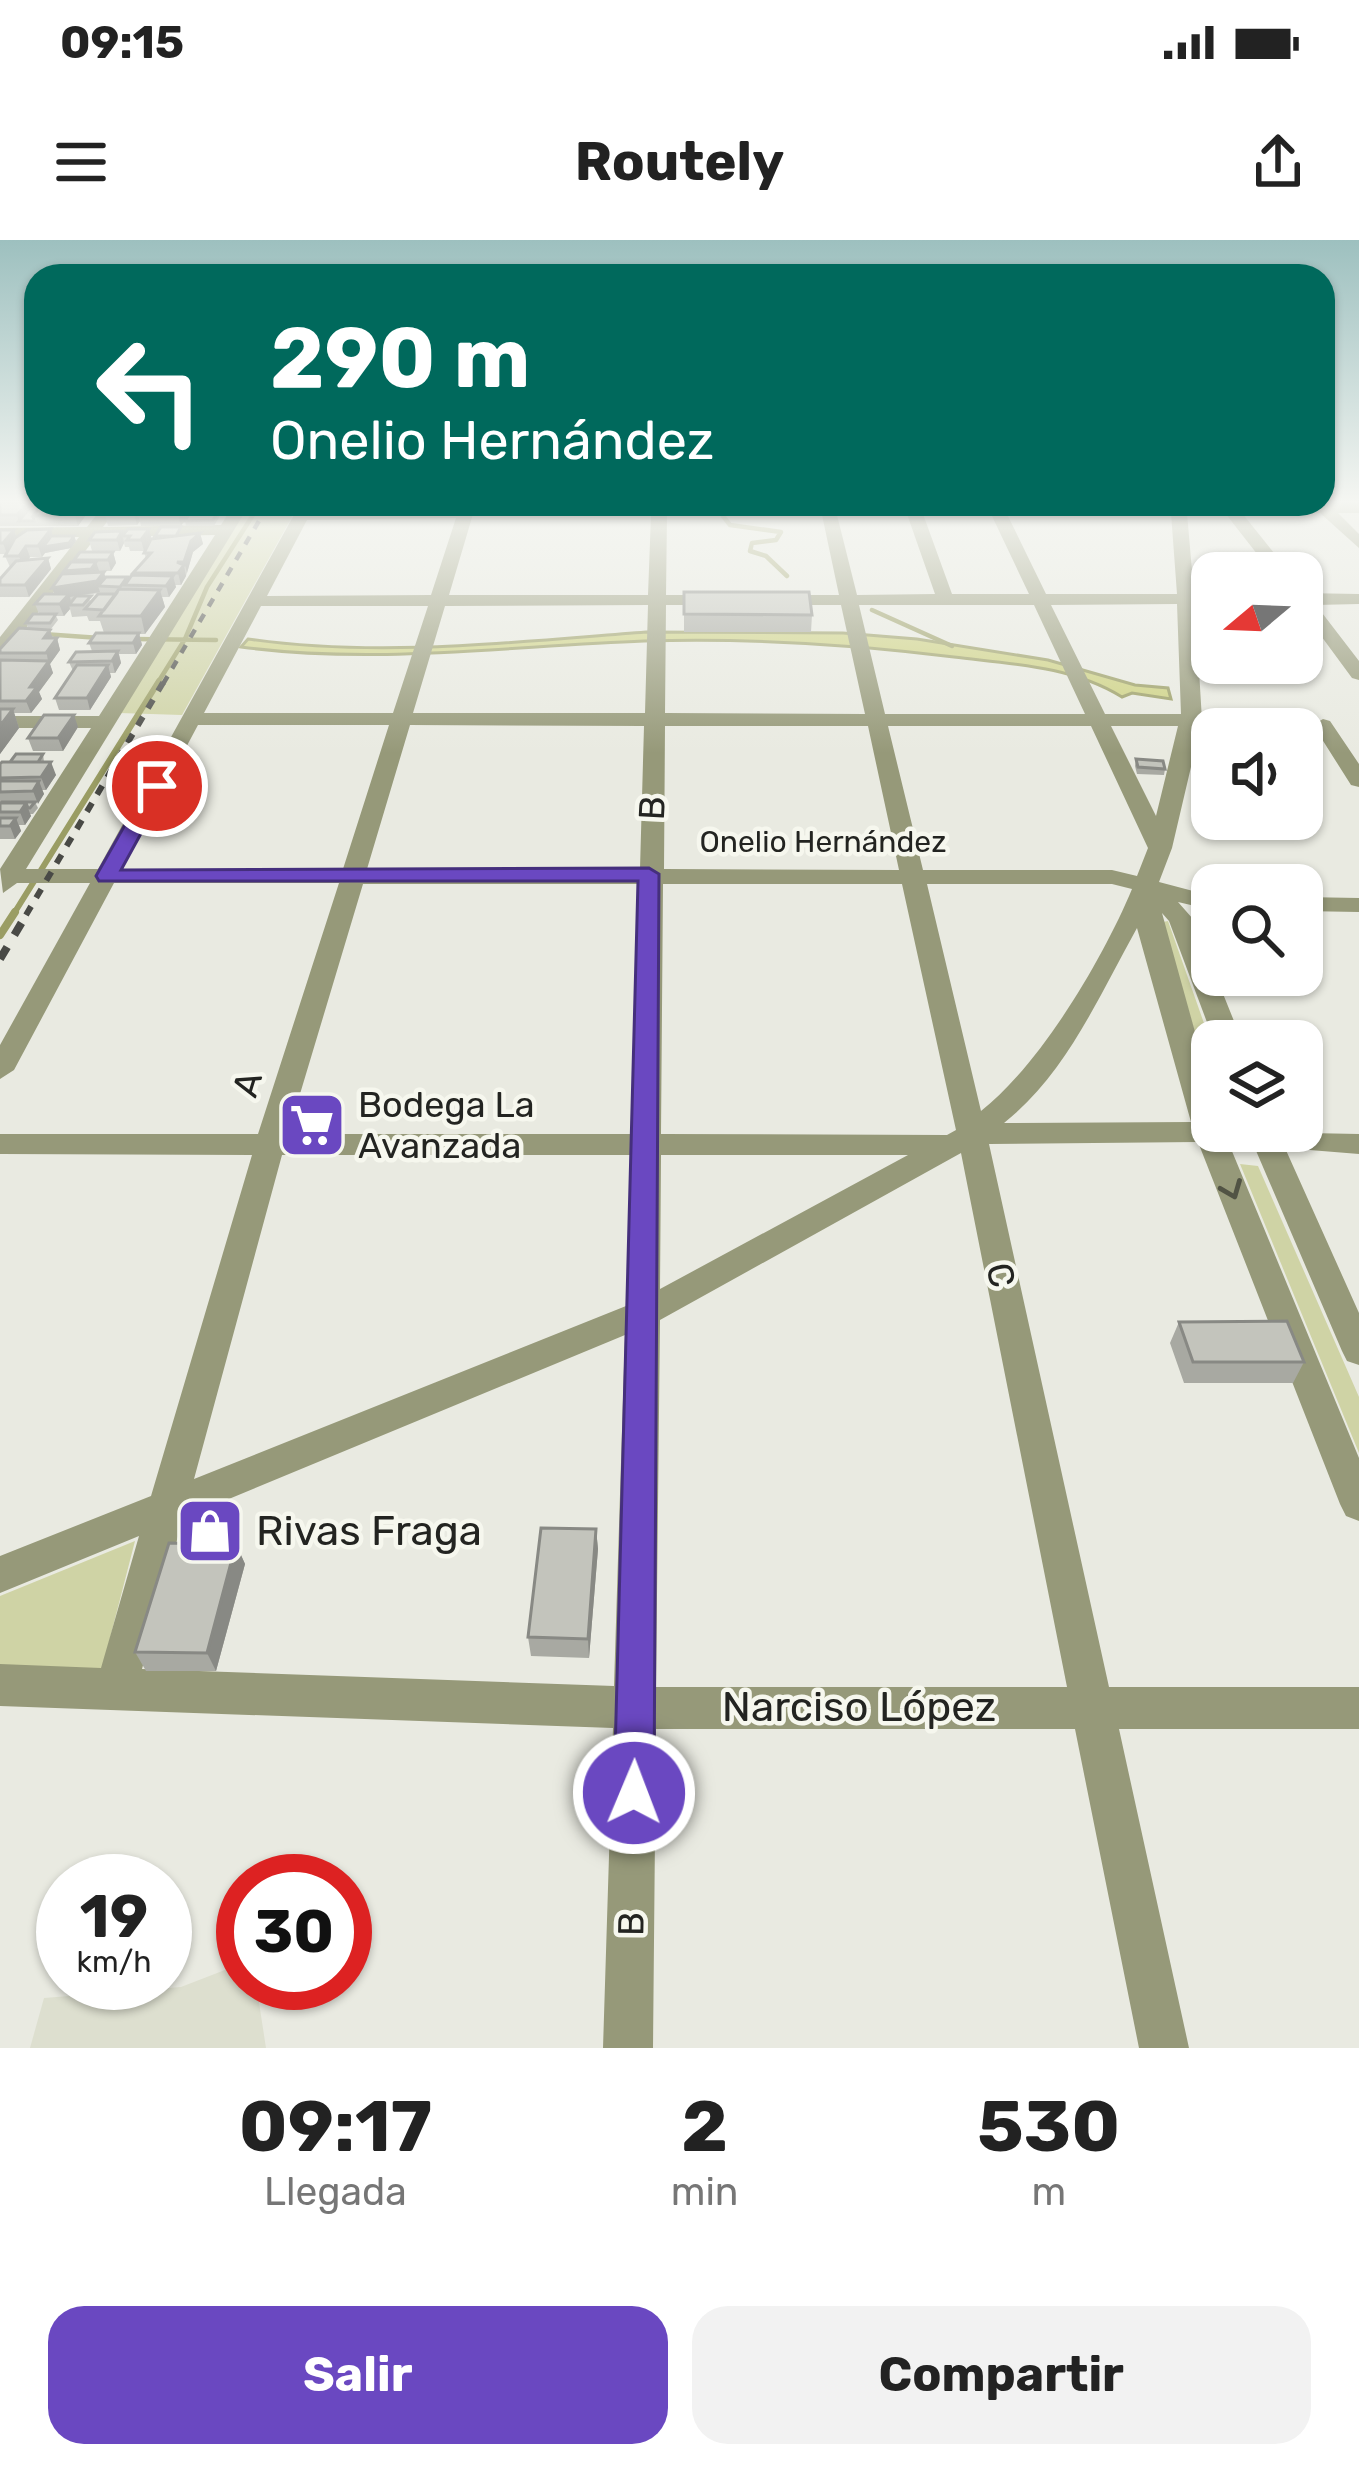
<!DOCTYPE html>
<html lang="es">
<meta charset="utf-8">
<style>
:root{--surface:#fff;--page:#f2f2f2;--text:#222;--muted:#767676;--accent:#6a48c1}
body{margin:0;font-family:Rubik,sans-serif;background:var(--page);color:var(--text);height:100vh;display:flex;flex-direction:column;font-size:45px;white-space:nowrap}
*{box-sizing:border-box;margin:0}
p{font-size:39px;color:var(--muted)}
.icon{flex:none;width:66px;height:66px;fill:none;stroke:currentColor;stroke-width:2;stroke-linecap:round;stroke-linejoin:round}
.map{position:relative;height:1808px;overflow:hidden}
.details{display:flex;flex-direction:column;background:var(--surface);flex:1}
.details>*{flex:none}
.guide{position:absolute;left:24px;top:24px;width:1311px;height:252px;border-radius:36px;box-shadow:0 3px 9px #0004;background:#00695c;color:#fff;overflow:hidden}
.needle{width:78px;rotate:251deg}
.tools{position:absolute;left:1191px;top:312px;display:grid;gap:24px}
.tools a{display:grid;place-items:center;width:132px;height:132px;border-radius:24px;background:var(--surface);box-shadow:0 3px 9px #0004;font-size:60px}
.speed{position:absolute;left:36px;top:1614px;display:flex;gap:24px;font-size:60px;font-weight:700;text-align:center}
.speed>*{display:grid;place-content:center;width:156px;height:156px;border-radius:50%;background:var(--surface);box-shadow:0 3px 9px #0004;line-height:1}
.speed small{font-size:30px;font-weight:400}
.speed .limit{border:18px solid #d22;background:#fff;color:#111}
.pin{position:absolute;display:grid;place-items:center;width:102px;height:102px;color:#fff;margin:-51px;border:6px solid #fff;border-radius:50%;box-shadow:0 3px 12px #0007}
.me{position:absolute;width:132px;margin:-66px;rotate:1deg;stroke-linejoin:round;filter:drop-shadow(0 0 9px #0008)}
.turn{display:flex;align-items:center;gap:42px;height:252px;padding:0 48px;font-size:54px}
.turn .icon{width:156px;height:156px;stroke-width:2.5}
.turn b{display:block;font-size:84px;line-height:102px}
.eta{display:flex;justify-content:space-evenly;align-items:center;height:204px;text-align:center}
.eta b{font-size:72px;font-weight:700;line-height:84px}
.cta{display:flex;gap:24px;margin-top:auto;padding:24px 48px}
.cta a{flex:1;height:138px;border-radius:36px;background:var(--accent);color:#fff;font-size:48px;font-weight:700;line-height:138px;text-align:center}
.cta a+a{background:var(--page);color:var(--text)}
.status{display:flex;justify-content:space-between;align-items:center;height:84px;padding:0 60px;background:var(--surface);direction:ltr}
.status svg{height:33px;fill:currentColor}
header{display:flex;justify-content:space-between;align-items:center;height:156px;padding:0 48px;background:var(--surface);font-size:54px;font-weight:700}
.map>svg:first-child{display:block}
</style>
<div class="status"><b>09:15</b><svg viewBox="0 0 49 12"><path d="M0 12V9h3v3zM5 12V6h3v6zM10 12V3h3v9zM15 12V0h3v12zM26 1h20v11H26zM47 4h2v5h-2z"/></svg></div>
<header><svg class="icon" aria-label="menu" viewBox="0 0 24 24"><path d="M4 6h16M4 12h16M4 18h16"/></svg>Routely<svg class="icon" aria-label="share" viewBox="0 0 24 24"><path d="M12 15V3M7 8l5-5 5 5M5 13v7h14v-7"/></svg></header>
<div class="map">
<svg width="1359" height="1808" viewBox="0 0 1359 1808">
<rect width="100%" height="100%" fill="#e9eae1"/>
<path fill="#dddfcf" d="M 243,1723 L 243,1743 L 256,1743 L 266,1808 L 30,1808 L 44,1758 L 181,1747 Z"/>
<path fill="#cfd3a5" d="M 250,264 L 299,264 L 182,475 L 119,473 Z
M 1168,681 L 1212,806 L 1212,852 L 1163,682 Z
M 1240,924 L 1258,926 L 1359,1157 L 1359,1213 Z
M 135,1301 L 101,1433 L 0,1426 L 0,1356 Z"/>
<path fill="#cdd181" stroke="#9a9d64" stroke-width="3" d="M 646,392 L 843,393 L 917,399 L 1048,420 L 1135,445 L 1168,448 L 1171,459 L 1132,453 L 1122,457 C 1072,426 1012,424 954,417 C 851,404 748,398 644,401 C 509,406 375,425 241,407 L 248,399 C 379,418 514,402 646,392 Z"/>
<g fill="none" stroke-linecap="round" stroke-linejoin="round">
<path stroke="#9a9d64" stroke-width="4.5" d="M 726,264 L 723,276 L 730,285 L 781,292 L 776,300 L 752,303 L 750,311 L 766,316 L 787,336
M 872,370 L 952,406
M 43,394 L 100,398
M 133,399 L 216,400
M 157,444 L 185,399 L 207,347 L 260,264"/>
<path stroke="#9a9d64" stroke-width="6" d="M 13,675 L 159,441"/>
<path stroke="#9a9d64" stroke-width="8" d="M 0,695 L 15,672"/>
<path fill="#969979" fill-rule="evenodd" d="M 1323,260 L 1359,263 L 1359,273 L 1338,273 L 1359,294 L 1359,308 L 1320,273 L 1242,273 L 1290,333 L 1272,333 L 1225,273 L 1187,273 L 1194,354 L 1212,354 L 1212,364 L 1195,364 L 1202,480 L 1172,608 L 1159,642 L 1212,656 L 1212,670 L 1178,662 L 1193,679 L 1242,801 L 1214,801 L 1169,681 L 1162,673 L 1212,853 L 1212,891 L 1359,894 L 1359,914 L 1285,908 L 1359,1073 L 1359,1125 L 1347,1121 L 1342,1111 L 1254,906 L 1229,904 L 1359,1218 L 1359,1281 L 1346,1276 L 1340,1264 L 1198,902 L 989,904 L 1109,1447 L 1359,1447 L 1359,1489 L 1119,1489 L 1189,1808 L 1139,1808 L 1075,1489 L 656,1489 L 653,1808 L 603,1808 L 613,1488 L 0,1466 L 0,1424 L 101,1428 L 139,1296 L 0,1353 L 0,1316 L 151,1256 L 252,915 L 0,914 L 0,894 L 258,894 L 339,643 L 114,643 L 14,830 L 0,839 L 0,805 L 90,643 L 17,643 L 3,653 L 0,629 L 91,488 L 0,488 L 0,476 L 99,476 L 215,295 L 96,297 L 7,413 L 0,415 L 0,397 L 79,297 L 0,298 L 0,288 L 87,287 L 105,264 L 121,264 L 103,287 L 221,285 L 234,264 L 250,264 L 26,629 L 98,629 L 300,264 L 316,264 L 312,270 L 459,268 L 460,264 L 476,264 L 449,355 L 648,355 L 651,275 L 574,276 L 568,274 L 568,268 L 1323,264 ZM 1171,273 L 1177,354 L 1046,354 L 1007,274 ZM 907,274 L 935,354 L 857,355 L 837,275 ZM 923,274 L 991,274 L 1029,354 L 952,354 ZM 667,275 L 822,275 L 839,355 L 774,355 L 765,360 L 774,365 L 841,365 L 865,474 L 665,473 L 666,365 L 726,365 L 735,360 L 726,355 L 666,355 ZM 456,278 L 431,355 L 267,356 L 307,280 ZM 1177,364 L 1181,474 L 1105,474 L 1051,365 ZM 648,365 L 645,473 L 413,473 L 445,366 ZM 859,365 L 1034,365 L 1085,474 L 885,474 ZM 261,366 L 428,366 L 393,473 L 204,473 ZM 198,485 L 389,485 L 343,629 L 121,629 ZM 410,485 L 644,486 L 640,629 L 367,629 ZM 665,486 L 868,486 L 899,630 L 664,629 ZM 888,486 L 1091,486 L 1148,608 L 1137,636 L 1112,630 L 923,630 ZM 1111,486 L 1178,486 L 1156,576 ZM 363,644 L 639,644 L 631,894 L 288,894 ZM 663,644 L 902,644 L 956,890 L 947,895 L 661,894 ZM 927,644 L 1112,644 L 1132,649 C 1103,719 1040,825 981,871 ZM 1137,688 L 1191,882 L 1004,883 C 1066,834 1099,756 1137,688 ZM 961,913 L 1067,1447 L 656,1447 L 660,1080 ZM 282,915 L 631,915 L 626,1066 L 194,1239 ZM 661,915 L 908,915 L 660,1049 ZM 625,1095 L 614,1446 L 142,1429 L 183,1278 Z
M 1302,353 L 1359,354 L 1359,364 L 1316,365 L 1359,421 L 1359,440 L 1352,438 L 1302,370 Z
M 1323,479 L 1330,481 L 1359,524 L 1359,547 L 1351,545 L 1313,485 Z
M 1302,657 L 1359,658 L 1359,672 L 1302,671 Z"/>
<path stroke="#494a46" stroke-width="4.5" stroke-dasharray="9 9" stroke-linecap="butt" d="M 163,444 L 269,264"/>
<path stroke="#494a46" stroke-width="6" stroke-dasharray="10 10" stroke-linecap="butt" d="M 26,675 L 164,441"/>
<path stroke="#494a46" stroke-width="8" stroke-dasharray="14 14" stroke-linecap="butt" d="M 0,719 L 28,672"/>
</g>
<path fill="#a8a9a2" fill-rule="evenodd" d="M 0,262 L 36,264 L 94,264 L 78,286 L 0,286 Z
M 186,264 L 188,275 L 181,286 L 141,286 L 140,281 L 137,285 L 108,286 L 105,275 Z
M 192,264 L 230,264 L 227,271 L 221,271 L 221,274 L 214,286 L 186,286 L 185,281 L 193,268 Z
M 319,264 L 369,264 L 368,268 L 320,269 Z
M 969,264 L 988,264 L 988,268 L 971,268 Z
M 1049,264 L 1067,264 L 1066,269 L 1050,268 Z
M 1070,264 L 1087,264 L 1086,268 L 1071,267 Z
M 0,290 L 14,290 L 17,297 L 74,296 L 76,301 L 71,308 L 45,313 L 42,317 L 30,317 L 28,320 L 48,318 L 51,329 L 29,357 L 0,357 L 0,339 L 10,327 L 5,316 L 6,314 L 0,314 Z
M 200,293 L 203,304 L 193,312 L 186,336 L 181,345 L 175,345 L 176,347 L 169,357 L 162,357 L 165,367 L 145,394 L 139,394 L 142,405 L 136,414 L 119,414 L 121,423 L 115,433 L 110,433 L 111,437 L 90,470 L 59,470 L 55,458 L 73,431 L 69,422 L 92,411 L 89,403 L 104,393 L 100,381 L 89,381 L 87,376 L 72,377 L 70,369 L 64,376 L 56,376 L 58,380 L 51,389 L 35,389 L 57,398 L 60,410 L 50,424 L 53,433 L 39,452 L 42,459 L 31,473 L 14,473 L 19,488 L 0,514 L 0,409 L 28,388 L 26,383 L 39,374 L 35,364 L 54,354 L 65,334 L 75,322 L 74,320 L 113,312 L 116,323 L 111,331 L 99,331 L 99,332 L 105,338 L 128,341 L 146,320 L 144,311 L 130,311 L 129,307 L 125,307 L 124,303 L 120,311 L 92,311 L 89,300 L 123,295 L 152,298 L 156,298 L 155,296 ZM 100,353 L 92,361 L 77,356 Z
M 684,352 L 812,375 L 811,392 L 684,392 Z
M 78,487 L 63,511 L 33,511 L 28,498 Z
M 43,514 L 44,522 L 56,535 L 46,550 L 42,550 L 44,554 L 36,564 L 38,568 L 33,574 L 30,574 L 31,576 L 25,585 L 19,585 L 21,591 L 15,599 L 0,599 L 0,524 Z
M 1136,519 L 1165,529 L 1164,535 L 1137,534 L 1135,526 Z
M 1179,1082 L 1304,1122 L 1293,1143 L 1184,1143 L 1170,1103 Z
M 596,1289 L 598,1309 L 589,1418 L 531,1416 L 528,1397 Z
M 236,1304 L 245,1324 L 216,1431 L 146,1431 L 135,1412 Z"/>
<path fill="#888984" d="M 29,262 L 32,272 L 19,281 L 20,286 L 17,275 Z
M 83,264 L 94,264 L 78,286 L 75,275 Z
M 141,264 L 148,264 L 138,275 L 140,281 L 137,285 L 134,274 Z
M 186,264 L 188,275 L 181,286 L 178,275 Z
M 51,289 L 54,300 L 74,296 L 76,301 L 71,308 L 45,313 L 42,317 L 38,306 Z
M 149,289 L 152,300 L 144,311 L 141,300 Z
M 14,290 L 18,301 L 7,314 L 3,303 Z
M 122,291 L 124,303 L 120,311 L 117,300 Z
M 200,293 L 203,304 L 193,312 L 187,333 L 184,322 L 191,301 Z
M 26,306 L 30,317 L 23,327 L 19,316 Z
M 113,312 L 116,323 L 111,331 L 108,320 Z
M 48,318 L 51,329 L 29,357 L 25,345 Z
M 96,322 L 100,333 L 68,342 L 64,331 Z
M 184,325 L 186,336 L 181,345 L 178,333 Z
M 104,332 L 107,343 L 98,346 L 100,352 L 70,357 L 72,365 L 69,365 L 70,369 L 64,376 L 52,348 Z
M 173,336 L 176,347 L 169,357 L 166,346 Z
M 160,350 L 165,367 L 145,394 L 141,376 Z
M 50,390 L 54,402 L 57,398 L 60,410 L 50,424 L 53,433 L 39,452 L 42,459 L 31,473 L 26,461 L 30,447 L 48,421 L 44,398 Z
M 139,393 L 142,405 L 136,414 L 133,403 Z
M 118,411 L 121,423 L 115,433 L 112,421 Z
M 108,425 L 111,437 L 90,470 L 87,458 Z
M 13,469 L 19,488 L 0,514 L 0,486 Z
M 74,475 L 78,487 L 63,511 L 58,498 Z
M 51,522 L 56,535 L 46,550 L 41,537 Z
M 39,541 L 44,554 L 38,564 L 33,551 Z
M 26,563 L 31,576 L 25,585 L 20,572 Z
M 16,578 L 21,591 L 15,599 L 10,586 Z
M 596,1289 L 598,1309 L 589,1418 L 588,1399 Z
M 236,1304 L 245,1324 L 216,1431 L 207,1413 Z"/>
<path fill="#c3c4bc" stroke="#888984" stroke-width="3" d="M 19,260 L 36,260 L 36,264 L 42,264 L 33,276 L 34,281 L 19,281 L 31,266 L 29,262 L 18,262 Z
M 0,262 L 29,262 L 17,275 L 0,275 Z
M 42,264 L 83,264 L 75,275 L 33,276 Z
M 114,264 L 141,264 L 134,274 L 105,275 Z
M 146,264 L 186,264 L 178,275 L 138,275 Z
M 193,267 L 216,267 L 220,269 L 213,280 L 185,281 Z
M 161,287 L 181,287 L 176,296 L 155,296 Z
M 51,289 L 38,306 L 26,306 L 19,316 L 5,316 L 15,298 L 27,290 Z
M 128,289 L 149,289 L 141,300 L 127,300 L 130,296 L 122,296 Z
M 0,290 L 14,290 L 3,303 L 0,303 Z
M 122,291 L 117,300 L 89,300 L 95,292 Z
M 200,293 L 191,301 L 184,322 L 177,322 L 184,325 L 178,333 L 133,333 L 151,313 L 144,313 L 151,299 Z
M 51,296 L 74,296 L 69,303 L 43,307 Z
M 80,312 L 113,312 L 108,320 L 74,320 Z
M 48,318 L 25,345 L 0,345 L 0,339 L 16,321 Z
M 71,322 L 96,322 L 91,329 L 64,331 Z
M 104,332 L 97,341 L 52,348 L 62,334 Z
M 132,335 L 173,336 L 166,346 L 125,345 Z
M 106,337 L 127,337 L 120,347 L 98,346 Z
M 119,349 L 160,350 L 141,376 L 99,376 Z
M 684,352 L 809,352 L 812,375 L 684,374 Z
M 44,354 L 69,354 L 60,364 L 35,364 Z
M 98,354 L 116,354 L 104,370 L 85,369 Z
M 76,356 L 91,356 L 83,365 L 69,365 Z
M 33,374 L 56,374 L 50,383 L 26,383 Z
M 19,388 L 50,390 L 44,398 L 57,398 L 46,413 L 0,413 L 0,409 Z
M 96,393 L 139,393 L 133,403 L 89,403 Z
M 118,411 L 112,421 L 69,422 L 76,412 Z
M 0,420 L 49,421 L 30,447 L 37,447 L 26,461 L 0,461 Z
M 77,425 L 108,425 L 87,458 L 55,458 Z
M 0,469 L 13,469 L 0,486 Z
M 44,475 L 74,475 L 58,498 L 28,498 Z
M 16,514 L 43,514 L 38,522 L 10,522 Z
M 1136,519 L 1163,521 L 1165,529 L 1138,527 Z
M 2,522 L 51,522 L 41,537 L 0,538 L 0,524 Z
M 0,541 L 39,541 L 33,551 L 0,552 Z
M 2,562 L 35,562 L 30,568 L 28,568 L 26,563 L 1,563 Z
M 0,563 L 26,563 L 20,572 L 0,572 Z
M 0,578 L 16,578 L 10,586 L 0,586 Z
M 1287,1081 L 1304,1122 L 1193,1122 L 1179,1082 Z
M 541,1288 L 596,1289 L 588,1399 L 528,1397 Z
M 169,1303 L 236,1304 L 207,1413 L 135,1412 Z"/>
<defs><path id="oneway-chevron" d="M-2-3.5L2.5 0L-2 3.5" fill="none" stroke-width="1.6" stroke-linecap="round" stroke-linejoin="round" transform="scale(3)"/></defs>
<use stroke="#515344" href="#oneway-chevron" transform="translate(1232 950) rotate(68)"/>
<linearGradient id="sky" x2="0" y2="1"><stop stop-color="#9dc0bf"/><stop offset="0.51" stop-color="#f5f6f2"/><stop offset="1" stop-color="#f5f6f2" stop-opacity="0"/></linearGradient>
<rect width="1359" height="513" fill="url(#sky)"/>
<path fill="#6a48c1" stroke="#452f7d" stroke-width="3" d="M 157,540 L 167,546 L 121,630 L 649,628 L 659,634 L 654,1553 L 648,1567 L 634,1573 L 620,1567 L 614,1553 L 638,641 L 99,641 L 96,636 L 147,546 Z"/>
<defs>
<symbol id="supermarket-square" viewBox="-11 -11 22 22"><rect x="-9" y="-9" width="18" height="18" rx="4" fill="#6a48c1" stroke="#f6f7ee"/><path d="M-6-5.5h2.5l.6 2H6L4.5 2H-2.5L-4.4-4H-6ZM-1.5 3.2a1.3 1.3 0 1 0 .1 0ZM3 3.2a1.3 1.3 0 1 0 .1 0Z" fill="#fff"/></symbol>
<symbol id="shop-square" viewBox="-11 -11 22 22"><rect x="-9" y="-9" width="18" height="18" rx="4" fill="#6a48c1" stroke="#f6f7ee"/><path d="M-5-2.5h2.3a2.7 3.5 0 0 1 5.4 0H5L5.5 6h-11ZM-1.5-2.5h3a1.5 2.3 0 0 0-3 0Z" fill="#fff"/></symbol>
</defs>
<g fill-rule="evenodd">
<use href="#supermarket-square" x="274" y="847" width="76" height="76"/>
<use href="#shop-square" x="172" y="1253" width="76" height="76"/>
</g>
<g text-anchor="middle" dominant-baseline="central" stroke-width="9" stroke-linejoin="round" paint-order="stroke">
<g font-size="30" fill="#232421" stroke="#f6f7ee">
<text x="823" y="602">Onelio Hernández</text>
</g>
<g font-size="36" fill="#232421" stroke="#f6f7ee">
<text transform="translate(652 568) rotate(-87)">B</text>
<text transform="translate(247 844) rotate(-73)">A</text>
<text transform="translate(1001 1035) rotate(78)">C</text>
<text transform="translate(631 1684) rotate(-89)">B</text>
</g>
<g font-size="36" fill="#232421" stroke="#f6f7ee" text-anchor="start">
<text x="358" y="864">Bodega La<tspan x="358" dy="41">Avanzada</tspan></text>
</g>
<g font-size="42" fill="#232421" stroke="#f6f7ee" text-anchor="start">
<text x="256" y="1291">Rivas Fraga</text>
</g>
<g font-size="42" fill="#232421" stroke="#f6f7ee">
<text x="859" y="1467">Narciso López</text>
</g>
</g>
</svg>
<div class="tools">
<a><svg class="needle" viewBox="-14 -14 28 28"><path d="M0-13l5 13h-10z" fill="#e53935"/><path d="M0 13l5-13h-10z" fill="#767676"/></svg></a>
<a><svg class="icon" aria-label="sound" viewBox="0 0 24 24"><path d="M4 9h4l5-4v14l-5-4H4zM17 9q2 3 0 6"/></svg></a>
<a><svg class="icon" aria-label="search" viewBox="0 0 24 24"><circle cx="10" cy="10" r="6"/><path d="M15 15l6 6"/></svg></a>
<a><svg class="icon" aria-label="layers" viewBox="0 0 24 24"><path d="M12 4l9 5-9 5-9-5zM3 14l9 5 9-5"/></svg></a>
</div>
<div class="speed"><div>19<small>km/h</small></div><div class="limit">30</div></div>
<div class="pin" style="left:157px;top:546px;background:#d93025"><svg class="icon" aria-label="arrive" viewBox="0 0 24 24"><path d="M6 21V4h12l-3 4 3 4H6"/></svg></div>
<svg class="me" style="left:634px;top:1553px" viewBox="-20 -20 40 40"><circle r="17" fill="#6a48c1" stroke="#fff" stroke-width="3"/><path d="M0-11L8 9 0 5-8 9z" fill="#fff"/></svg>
<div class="guide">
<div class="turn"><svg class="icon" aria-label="left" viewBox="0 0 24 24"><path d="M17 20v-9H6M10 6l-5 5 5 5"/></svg><div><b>290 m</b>Onelio Hernández</div></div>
</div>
</div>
<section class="details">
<div class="eta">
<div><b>09:17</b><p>Llegada</p></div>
<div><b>2</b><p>min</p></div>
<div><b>530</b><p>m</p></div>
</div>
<div class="cta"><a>Salir</a><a>Compartir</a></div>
</section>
